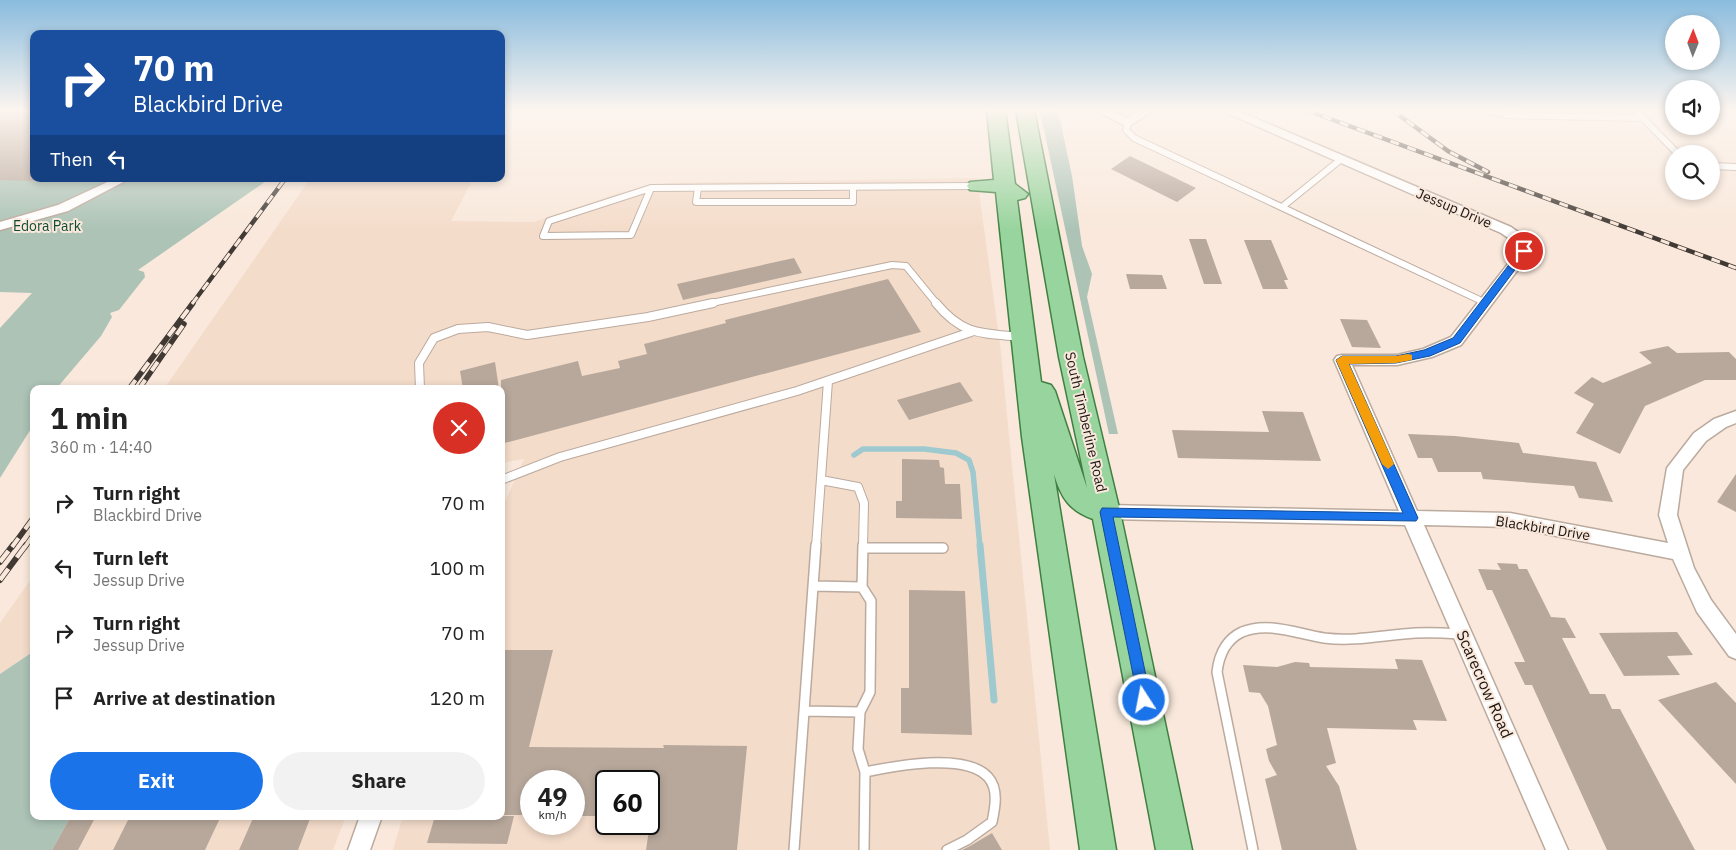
<!DOCTYPE html>
<meta charset="utf-8">
<style>
:root{--surface:#fff;--page:#f2f2f2;--text:#222;--muted:#767676;--accent:#1a73e8}
body{margin:0;font-family:"IBM Plex Sans",sans-serif;background:var(--page);color:var(--text);height:100vh;display:flex;flex-direction:column;font-size:19px;white-space:nowrap}
*{box-sizing:border-box;margin:0}
p{font-size:16px;color:var(--muted)}
.icon{flex:none;width:28px;height:28px;fill:none;stroke:currentColor;stroke-width:2;stroke-linecap:round;stroke-linejoin:round}
.map{position:relative;flex:1;overflow:hidden}
.sheet{position:absolute;left:30px;top:385px;width:475px;height:435px;display:flex;flex-direction:column;background:var(--surface);border-radius:10px;box-shadow:0 2px 8px #0003}
.sheet>*{flex:none}
.hud{position:absolute;left:30px;top:30px;width:475px;height:152px;border-radius:10px;box-shadow:0 2px 8px #0003;background:#1a4fa0;color:#fff;overflow:hidden}
.needle{width:32px;rotate:1deg}
.buttons{position:absolute;left:1665px;top:15px;display:grid;gap:10px}
.buttons a{display:grid;place-items:center;width:55px;height:55px;border-radius:50%;background:var(--surface);box-shadow:0 2px 8px #0003;font-size:25px}
.speed{position:absolute;left:520px;top:770px;display:flex;gap:10px;font-size:25px;font-weight:700;text-align:center}
.speed>*{display:grid;place-content:center;width:65px;height:65px;border-radius:50%;background:var(--surface);box-shadow:0 2px 8px #0003;line-height:1}
.speed small{font-size:12px;font-weight:400}
.speed .limit{border:2px solid #111;border-radius:8px;background:#fff;color:#111}
.pin{position:absolute;display:grid;place-items:center;width:42px;height:42px;color:#fff;margin:-21px;border:2px solid #fff;border-radius:50%;box-shadow:0 1px 5px #0007}
.me{position:absolute;width:55px;margin:-28px;rotate:349deg;stroke-linejoin:round;filter:drop-shadow(0 0 4px #0008)}
.turn{display:flex;align-items:center;gap:18px;height:105px;padding:0 20px;font-size:22px}
.turn .icon{width:65px;height:65px;stroke-width:2.5}
.turn b{display:block;font-size:35px;line-height:42px}
.then{display:flex;align-items:center;height:48px;padding:0 20px;background:#0003;gap:10px;font-size:19px}
.round{display:grid;place-items:center;flex:none;width:52px;height:52px;border-radius:26px;background:var(--page)}
.summary{display:flex;align-items:center;justify-content:space-between;height:85px;padding:0 20px}
h1{font-size:30px;font-weight:700;line-height:38px}
.action{display:flex;gap:10px;margin-top:auto;padding:10px 20px}
.action a{flex:1;height:58px;border-radius:30px;background:var(--accent);color:#fff;font-size:20px;font-weight:700;line-height:58px;text-align:center}
.action a+a{background:var(--page);color:var(--text)}
ul{padding:0;list-style:none}
li{display:flex;align-items:center;gap:15px;height:65px;padding:0 20px}
li div{flex:1}
li b{display:block;font-size:19px}
li em{font-style:normal}
.map>svg:first-child{display:block}
</style>
<div class="map">
<svg width="1736" height="850" viewBox="0 0 1736 850">
<rect width="100%" height="100%" fill="#f9e8db"/>
<path fill="#f4dcca" fill-rule="evenodd" d="M 977,178 L 1000,344 L 1050,850 L 393,850 L 403,816 L 501,816 L 501,511 L 524,459 L 501,463 L 501,389 L 164,389 L 310,179 L 473,179 L 451,221 L 534,222 L 619,193 L 666,183 ZM 531,781 L 574,781 L 574,824 L 531,824 ZM 606,781 L 649,781 L 649,824 L 606,824 Z
M 34,575 L 34,651 L 0,674 L 0,623 Z
M 71,816 L 346,816 L 333,850 L 52,850 Z"/>
<path fill="#acc3b6" d="M 0,111 L 34,111 L 34,179 L 269,179 L 138,270 L 144,272 L 145,277 L 119,310 L 110,313 L 112,317 L 101,336 L 56,389 L 34,389 L 34,424 L 0,478 L 0,328 L 32,293 L 0,292 Z
M 1040,111 L 1058,111 L 1072,176 L 1082,246 L 1092,274 L 1087,297 L 1118,434 L 1109,434 Z
M 34,651 L 34,816 L 71,816 L 52,850 L 0,850 L 0,674 Z"/>
<g fill="none" stroke-linecap="round" stroke-linejoin="round">
<path stroke="#9dc9cf" stroke-width="5.5" d="M 854,455 L 863,449 L 924,449 L 956,453 L 969,460 L 973,472 L 980,547"/>
<path stroke="#9dc9cf" stroke-width="7" d="M 980,545 L 994,700"/>
</g>
<path fill="#b8a89c" d="M 34,110 L 34,181 L 0,180 L 0,111 Z
M 1130,156 L 1196,188 L 1177,202 L 1111,169 Z
M 1189,239 L 1206,239 L 1222,284 L 1204,284 Z
M 1244,240 L 1271,240 L 1288,280 L 1284,280 L 1288,289 L 1263,289 Z
M 794,258 L 802,273 L 683,300 L 677,284 Z
M 1126,274 L 1162,275 L 1167,289 L 1130,289 Z
M 888,279 L 921,332 L 501,444 L 501,380 L 578,361 L 582,376 L 620,368 L 618,361 L 647,354 L 644,344 L 726,323 L 725,320 Z
M 1340,319 L 1367,320 L 1381,348 L 1352,347 Z
M 1668,346 L 1677,353 L 1729,352 L 1736,359 L 1736,380 L 1705,380 L 1645,406 L 1620,454 L 1576,433 L 1594,404 L 1574,393 L 1592,377 L 1603,383 L 1652,363 L 1639,352 Z
M 495,362 L 499,389 L 463,389 L 460,371 Z
M 960,382 L 973,401 L 909,420 L 897,400 Z
M 1262,411 L 1303,412 L 1321,461 L 1178,458 L 1172,430 L 1269,432 Z
M 1408,434 L 1455,436 L 1519,443 L 1523,453 L 1596,462 L 1613,502 L 1579,498 L 1574,486 L 1483,479 L 1481,472 L 1438,472 L 1432,458 L 1418,458 Z
M 902,459 L 939,460 L 940,467 L 944,468 L 945,484 L 960,484 L 962,519 L 896,518 L 896,501 L 902,501 Z
M 1736,474 L 1736,512 L 1717,502 Z
M 1497,563 L 1517,564 L 1519,569 L 1527,569 L 1551,617 L 1565,618 L 1576,638 L 1562,638 L 1590,694 L 1605,694 L 1612,709 L 1620,709 L 1695,850 L 1607,850 L 1532,685 L 1525,685 L 1514,662 L 1525,662 L 1492,590 L 1487,590 L 1478,569 L 1501,570 Z
M 909,590 L 965,591 L 972,735 L 901,733 L 901,688 L 909,688 Z
M 1677,632 L 1693,655 L 1667,656 L 1680,675 L 1624,676 L 1599,633 Z
M 501,650 L 553,650 L 529,747 L 664,748 L 663,745 L 747,746 L 737,850 L 646,850 L 651,816 L 649,816 L 649,781 L 606,781 L 606,816 L 574,816 L 574,781 L 531,781 L 531,815 L 501,815 Z
M 1395,659 L 1422,660 L 1447,721 L 1413,720 L 1417,730 L 1327,728 L 1336,763 L 1326,766 L 1339,786 L 1357,850 L 1282,850 L 1265,779 L 1277,775 L 1269,761 L 1266,749 L 1277,745 L 1268,706 L 1260,693 L 1249,692 L 1243,665 L 1277,667 L 1295,662 L 1309,663 L 1310,667 L 1398,669 Z
M 1716,682 L 1736,703 L 1736,784 L 1658,700 Z
M 71,816 L 96,816 L 78,850 L 52,850 Z
M 130,816 L 221,816 L 205,850 L 113,850 Z
M 254,816 L 311,816 L 298,850 L 239,850 Z
M 435,816 L 514,816 L 507,844 L 427,843 Z
M 992,833 L 1002,850 L 962,850 L 970,846 Z"/>
<g fill="none" stroke-linecap="round" stroke-linejoin="round">
<defs>
<path id="service-far2" d="M 1487,110 L 1507,115 L 1642,118
M 1635,110 L 1678,154
M 1128,123 L 1126,130 L 1134,138 L 1486,303
M 1711,166 L 1736,167
M 651,188 L 977,186
M 651,188 L 631,235 L 543,236 L 549,221 Z
M 698,188 L 696,202 L 853,202 L 853,188
M 1282,207 L 1340,160
M 707,304 L 892,265 L 906,266 L 937,304"/>
<path id="service-far1" d="M 936,303 C 963,336 982,333 1022,337
M 420,389 L 419,363 L 434,338 L 458,329 L 488,327 L 527,335 L 648,317 L 713,303
M 501,480 L 560,457 L 797,391 L 971,332
M 821,480 L 858,487 L 864,503 L 863,547
M 816,547 L 828,381"/>
<path id="service" d="M 863,548 L 943,548
M 862,587 L 863,545
M 804,711 L 860,712 L 870,692 L 871,601 L 862,587 L 813,586
M 860,712 L 858,749 L 865,772 L 864,850
M 865,772 C 895,766 965,752 988,777 C 999,789 995,808 992,822 L 967,840 L 947,850
M 794,850 L 816,545
M 1253,850 L 1217,672 C 1219,655 1225,640 1242,632 C 1268,621 1298,634 1324,638 C 1355,642 1385,635 1415,633 C 1430,632 1446,633 1461,634"/>
<path id="minor" d="M 1094,110 L 1110,110 L 1127,118 L 1140,110 L 1154,110 L 1128,127 Z
M 1220,110 L 1236,110 L 1511,227 L 1525,237 L 1532,251 L 1461,345 L 1432,357 L 1397,365 L 1352,365 L 1417,511 L 1510,513 L 1668,543 L 1659,515 L 1667,468 L 1694,433 L 1714,419 L 1736,411 L 1736,423 L 1726,427 L 1706,441 L 1683,470 L 1677,515 L 1694,568 L 1711,600 L 1736,634 L 1736,659 L 1729,656 L 1697,612 L 1673,559 L 1510,527 L 1424,525 L 1568,850 L 1546,850 L 1405,525 L 1106,519 L 1100,517 L 1097,512 L 1100,507 L 1106,505 L 1399,511 L 1334,360 L 1337,356 L 1342,355 L 1397,355 L 1423,349 L 1451,337 L 1518,251 L 1514,242 L 1501,233 Z
M 114,179 L 129,179 L 68,211 L 0,230 L 0,222 L 58,205 Z
M 360,816 L 382,816 L 370,850 L 348,850 Z"/>
<path id="primary" d="M 987,110 L 1005,110 L 1015,184 L 1028,194 L 1025,198 L 1017,200 L 1041,382 L 1051,385 L 1055,391 L 1087,488 L 1059,357 L 1016,110 L 1034,110 L 1083,357 L 1120,512 L 1192,850 L 1156,850 L 1093,519 C 1070,511 1061,498 1054,474 L 1116,850 L 1080,850 L 1022,437 L 996,192 L 970,190 L 967,186 L 970,182 L 994,180 Z"/>
</defs>
<use href="#service-far2" stroke="#bbaa9e" stroke-width="8"/>
<use href="#service-far1" stroke="#bbaa9e" stroke-width="10"/>
<use href="#service" stroke="#bbaa9e" stroke-width="12"/>
<use href="#minor" stroke="#bbaa9e" stroke-width="3"/>
<use href="#primary" stroke="#3f7f42" stroke-width="3"/>
<use href="#service-far2" stroke="#fff" stroke-width="6"/>
<use href="#service-far1" stroke="#fff" stroke-width="8"/>
<use href="#service" stroke="#fff" stroke-width="9"/>
<use href="#minor" fill="#fff" fill-rule="evenodd"/>
<use href="#primary" fill="#98d49d" fill-rule="evenodd"/>
<defs>
<path id="rail-far2" d="M 1306,110 L 1736,268
M 1392,110 L 1448,151 L 1488,172
M 192,304 L 285,179"/>
<path id="rail-far1" d="M 129,389 L 193,303
M 139,389 L 184,324
M 12,547 L 34,517
M 25,547 L 34,534"/>
<path id="rail" d="M 0,562 L 13,545
M 0,580 L 26,545"/>
</defs>
<use href="#rail-far2" stroke="#413933" stroke-width="4.5"/>
<use href="#rail-far1" stroke="#413933" stroke-width="5.5"/>
<use href="#rail" stroke="#413933" stroke-width="6"/>
<use href="#rail-far2" stroke="#f9e8db" stroke-width="3" stroke-dasharray="9" stroke-linecap="butt"/>
<use href="#rail-far1" stroke="#f9e8db" stroke-width="4" stroke-dasharray="11" stroke-linecap="butt"/>
<use href="#rail" stroke="#f9e8db" stroke-width="4.5" stroke-dasharray="14" stroke-linecap="butt"/>
</g>
<linearGradient id="sky" x2="0" y2="1"><stop stop-color="#8abcde"/><stop offset="0.48" stop-color="#fcf5ef"/><stop offset="1" stop-color="#fcf5ef" stop-opacity="0"/></linearGradient>
<rect width="1736" height="230" fill="url(#sky)"/>
<path fill="#1a73e8" stroke="#114b97" d="M 1521,249 L 1529,251 L 1460,343 L 1430,356 L 1396,363 L 1349,364 L 1418,518 L 1416,521 L 1113,517 L 1151,700 L 1149,704 L 1144,706 L 1139,704 L 1100,512 L 1102,508 L 1403,513 L 1336,360 L 1342,356 L 1396,356 L 1424,350 L 1453,338 Z"/>
<path fill="#f59e0b" d="M 1408,354 L 1412,355 L 1412,360 L 1396,363 L 1349,364 L 1394,464 L 1388,469 L 1382,464 L 1336,360 L 1342,356 L 1396,356 Z"/>
<g text-anchor="middle" dominant-baseline="central" stroke-width="4" stroke-linejoin="round" paint-order="stroke">
<g font-size="14" fill="#1b1511" stroke="#f9e8db">
<text transform="translate(1454 208) rotate(23)">Jessup Drive</text>
<text transform="translate(1086 422) rotate(77)">South Timberline Road</text>
<text transform="translate(1543 528) rotate(9)">Blackbird Drive</text>
</g>
<g font-size="14" fill="#0b4c33" stroke="#f9e8db">
<text x="47" y="226">Edora Park</text>
</g>
<g font-size="16" fill="#1b1511" stroke="#f9e8db">
<text transform="translate(1485 684) rotate(66)">Scarecrow Road</text>
</g>
</g>
</svg>
<div class="buttons">
<a><svg class="needle" viewBox="-14 -14 28 28"><path d="M0-13l5 13h-10z" fill="#e53935"/><path d="M0 13l5-13h-10z" fill="#767676"/></svg></a>
<a><svg class="icon" aria-label="sound" viewBox="0 0 24 24"><path d="M4 9h4l5-4v14l-5-4H4zM17 9q2 3 0 6"/></svg></a>
<a><svg class="icon" aria-label="search" viewBox="0 0 24 24"><circle cx="10" cy="10" r="6"/><path d="M15 15l6 6"/></svg></a>
</div>
<div class="speed"><div>49<small>km/h</small></div><div class="limit">60</div></div>
<div class="pin" style="left:1524px;top:251px;background:#d93025"><svg class="icon" aria-label="arrive" viewBox="0 0 24 24"><path d="M6 21V4h12l-3 4 3 4H6"/></svg></div>
<svg class="me" style="left:1144px;top:700px" viewBox="-20 -20 40 40"><circle r="17" fill="#1a73e8" stroke="#fff" stroke-width="3"/><path d="M0-11L8 9 0 5-8 9z" fill="#fff"/></svg>
<div class="hud">
<div class="turn"><svg class="icon" aria-label="right" viewBox="0 0 24 24"><path d="M7 20v-9h11M14 6l5 5-5 5"/></svg><div><b>70 m</b>Blackbird Drive</div></div>
<div class="then">Then<svg class="icon" aria-label="left" viewBox="0 0 24 24"><path d="M17 20v-9H6M10 6l-5 5 5 5"/></svg></div>
</div>
<section class="sheet">
<div class="summary"><div><h1>1 min</h1><p>360 m · 14:40</p></div><a class="round" style="background:#d93025;color:#fff"><svg class="icon" aria-label="close" viewBox="0 0 24 24"><path d="M6 6l12 12M18 6L6 18"/></svg></a></div>
<ul>
<li><svg class="icon" aria-label="right" viewBox="0 0 24 24"><path d="M7 20v-9h11M14 6l5 5-5 5"/></svg><div><b>Turn right</b><p>Blackbird Drive</p></div><em>70 m</em></li>
<li><svg class="icon" aria-label="left" viewBox="0 0 24 24"><path d="M17 20v-9H6M10 6l-5 5 5 5"/></svg><div><b>Turn left</b><p>Jessup Drive</p></div><em>100 m</em></li>
<li><svg class="icon" aria-label="right" viewBox="0 0 24 24"><path d="M7 20v-9h11M14 6l5 5-5 5"/></svg><div><b>Turn right</b><p>Jessup Drive</p></div><em>70 m</em></li>
<li><svg class="icon" aria-label="arrive" viewBox="0 0 24 24"><path d="M6 21V4h12l-3 4 3 4H6"/></svg><div><b>Arrive at destination</b></div><em>120 m</em></li>
</ul>
<div class="action"><a>Exit</a><a>Share</a></div>
</section>
</div>
